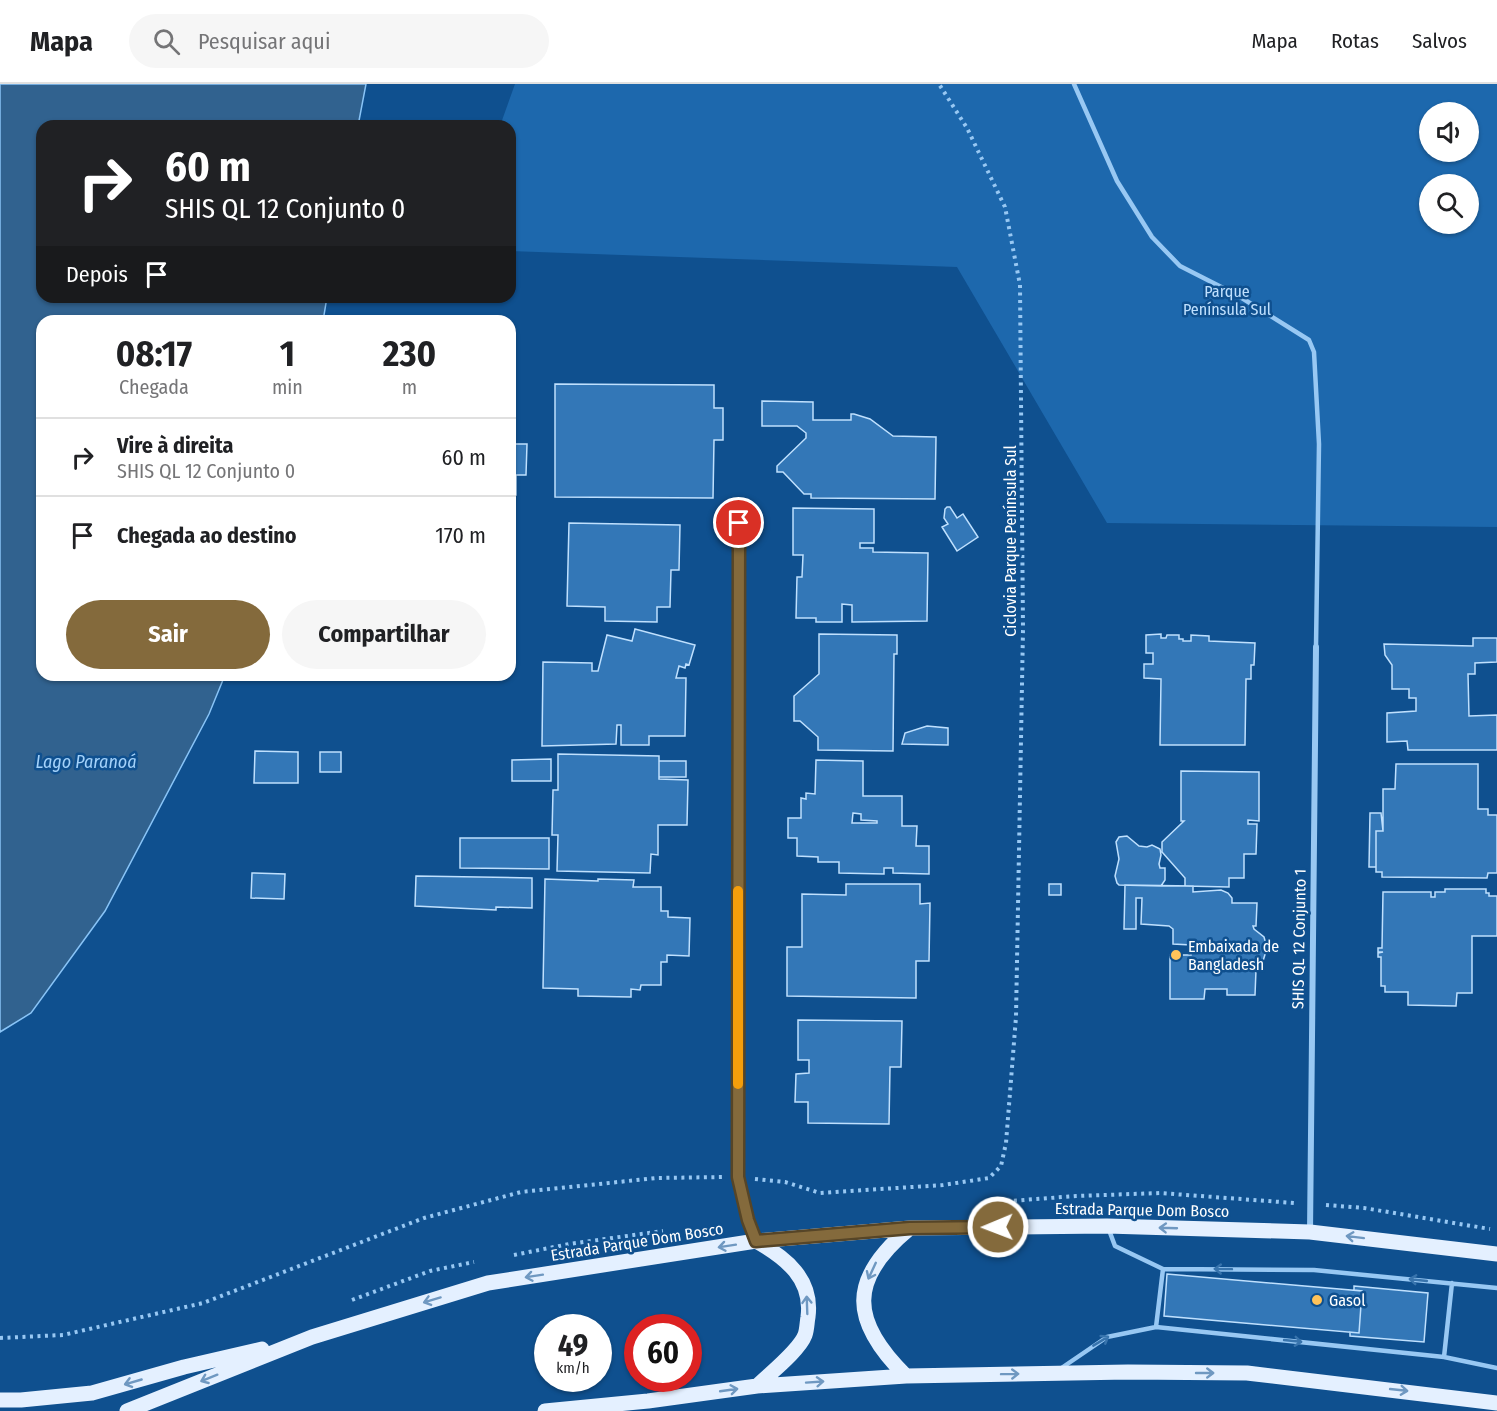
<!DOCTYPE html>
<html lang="pt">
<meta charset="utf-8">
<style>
:root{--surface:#fff;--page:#f6f6f6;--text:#202124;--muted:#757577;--line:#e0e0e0;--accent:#846a3c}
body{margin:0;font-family:"Fira Sans Condensed",sans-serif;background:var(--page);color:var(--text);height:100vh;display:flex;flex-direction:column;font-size:22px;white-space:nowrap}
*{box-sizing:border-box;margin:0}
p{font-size:20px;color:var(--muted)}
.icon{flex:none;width:33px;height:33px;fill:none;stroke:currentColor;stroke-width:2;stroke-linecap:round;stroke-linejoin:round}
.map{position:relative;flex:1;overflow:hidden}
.sheet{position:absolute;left:36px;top:231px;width:480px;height:366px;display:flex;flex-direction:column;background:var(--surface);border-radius:18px;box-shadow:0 2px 4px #0004}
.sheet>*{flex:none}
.banner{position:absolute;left:36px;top:36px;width:480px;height:183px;border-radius:18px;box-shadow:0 2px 4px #0004;background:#202124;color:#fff;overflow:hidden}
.controls{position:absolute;left:1419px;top:18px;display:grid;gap:12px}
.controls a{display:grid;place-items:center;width:60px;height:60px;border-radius:50%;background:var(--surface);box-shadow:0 2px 4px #0004;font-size:30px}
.speed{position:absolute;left:534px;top:1230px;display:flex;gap:12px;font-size:30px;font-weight:700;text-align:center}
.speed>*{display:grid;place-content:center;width:78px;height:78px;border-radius:50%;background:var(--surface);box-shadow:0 2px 4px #0004;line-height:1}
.speed small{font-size:15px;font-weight:400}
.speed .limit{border:9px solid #d22;background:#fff;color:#111}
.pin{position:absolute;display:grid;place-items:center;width:51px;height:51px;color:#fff;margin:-26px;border:3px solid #fff;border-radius:50%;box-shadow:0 2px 6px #0007}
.me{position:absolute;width:66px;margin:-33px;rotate:269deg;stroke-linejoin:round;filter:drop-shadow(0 0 4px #0008)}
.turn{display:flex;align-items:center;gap:21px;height:126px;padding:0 30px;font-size:27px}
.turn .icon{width:78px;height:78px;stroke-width:2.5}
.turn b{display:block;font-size:42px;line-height:51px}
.then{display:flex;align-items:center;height:57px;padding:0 30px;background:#0003;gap:12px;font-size:22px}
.eta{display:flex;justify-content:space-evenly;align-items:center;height:102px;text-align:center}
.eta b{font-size:36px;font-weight:700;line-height:42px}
.action{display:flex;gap:12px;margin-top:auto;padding:12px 30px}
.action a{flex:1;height:69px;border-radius:36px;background:var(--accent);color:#fff;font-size:24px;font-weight:700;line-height:69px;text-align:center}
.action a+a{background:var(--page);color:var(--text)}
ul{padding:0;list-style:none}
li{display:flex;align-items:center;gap:18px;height:78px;padding:0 30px;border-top:2px solid var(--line)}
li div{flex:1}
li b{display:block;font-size:22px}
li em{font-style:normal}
header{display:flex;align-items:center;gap:36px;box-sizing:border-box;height:84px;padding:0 30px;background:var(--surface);border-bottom:2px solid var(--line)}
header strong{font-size:28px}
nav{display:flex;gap:33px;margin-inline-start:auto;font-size:21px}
.search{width:420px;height:54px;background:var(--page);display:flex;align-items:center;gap:15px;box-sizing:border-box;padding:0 21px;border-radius:33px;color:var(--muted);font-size:22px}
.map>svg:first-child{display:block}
</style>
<header>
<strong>Mapa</strong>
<div class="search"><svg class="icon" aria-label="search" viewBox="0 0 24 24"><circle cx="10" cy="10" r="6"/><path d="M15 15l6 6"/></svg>Pesquisar aqui</div>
<nav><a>Mapa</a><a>Rotas</a><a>Salvos</a></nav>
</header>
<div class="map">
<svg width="1497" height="1327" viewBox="0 0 1497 1327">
<rect width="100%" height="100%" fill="#0f508f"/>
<path fill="#1d68ad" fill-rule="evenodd" d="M 515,0 L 1497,0 L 1497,443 L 1107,439 L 957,183 L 510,167 L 510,42 L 500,42 ZM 1430,28 L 1468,28 L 1468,68 L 1430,68 ZM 1430,100 L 1468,100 L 1468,140 L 1430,140 Z"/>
<path fill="#31628f" stroke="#89c4f7" stroke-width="1.5" d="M 0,0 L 366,0 L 358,42 L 42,42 L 42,213 L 327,213 L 323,237 L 42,237 L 42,591 L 225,591 L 209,630 L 105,827 L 31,929 L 0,948 Z"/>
<path fill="#3377b7" stroke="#bfe0fe" stroke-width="1.5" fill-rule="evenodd" d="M 555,300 L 714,301 L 714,324 L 723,324 L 723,356 L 714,356 L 713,414 L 555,413 Z
M 762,317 L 813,318 L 813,336 L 851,336 L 851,330 L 854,330 L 870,335 L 893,352 L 936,353 L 935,415 L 811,414 L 811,410 L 804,410 L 783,388 L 777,388 L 777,382 L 806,354 L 806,349 L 797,342 L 762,342 Z
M 510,360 L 527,360 L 526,391 L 516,391 L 516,411 L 510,411 Z
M 947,423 L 950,423 L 957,434 L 963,430 L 978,453 L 957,467 L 942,443 L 948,440 L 944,434 L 945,425 Z
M 793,424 L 874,425 L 874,459 L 860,459 L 860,464 L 873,464 L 873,468 L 928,469 L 927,537 L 852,538 L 852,521 L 842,520 L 842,538 L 816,538 L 816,534 L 796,534 L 797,493 L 802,493 L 803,471 L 793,471 Z
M 569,439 L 680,441 L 679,486 L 671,486 L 670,523 L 657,523 L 657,538 L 605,537 L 605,523 L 567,522 Z
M 635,545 L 695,561 L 689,581 L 686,580 L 685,584 L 679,582 L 676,594 L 686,594 L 685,652 L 649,652 L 649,661 L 621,661 L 621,641 L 617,641 L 616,660 L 542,662 L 543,578 L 592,579 L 592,587 L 598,587 L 607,551 L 632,557 Z
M 819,550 L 897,551 L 897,570 L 894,570 L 893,667 L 818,666 L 818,653 L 800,637 L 794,637 L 794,612 L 819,590 Z
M 1161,550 L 1161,554 L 1166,554 L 1167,551 L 1179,551 L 1179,555 L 1183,555 L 1183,557 L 1191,557 L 1191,551 L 1209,552 L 1209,557 L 1255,559 L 1254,581 L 1251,581 L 1251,595 L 1246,595 L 1245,661 L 1160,661 L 1161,595 L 1144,594 L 1144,580 L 1153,580 L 1153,569 L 1146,569 L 1146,551 Z
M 1473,554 L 1497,554 L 1497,578 L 1475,579 L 1475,590 L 1468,590 L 1469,632 L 1497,631 L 1497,666 L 1408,666 L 1407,657 L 1387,658 L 1387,629 L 1416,627 L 1416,614 L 1409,614 L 1409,605 L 1392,605 L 1392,581 L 1385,571 L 1384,560 L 1473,562 Z
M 927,642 L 948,644 L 948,661 L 902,660 L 905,649 Z
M 255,667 L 298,668 L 298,699 L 254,699 Z
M 320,668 L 341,668 L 341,688 L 320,688 Z
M 558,670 L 659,672 L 659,695 L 688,696 L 687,741 L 658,741 L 658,771 L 651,770 L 650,789 L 557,787 L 558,751 L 552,751 L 553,706 L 558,706 Z
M 551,675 L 551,697 L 512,697 L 512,676 Z
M 816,676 L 863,677 L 863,712 L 902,712 L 902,742 L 917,742 L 916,762 L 929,762 L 929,790 L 893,789 L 893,784 L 884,784 L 884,790 L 839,789 L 839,778 L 818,778 L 818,773 L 797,772 L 797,754 L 788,754 L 788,734 L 801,734 L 801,714 L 806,715 L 806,709 L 815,710 ZM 853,729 L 861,730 L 861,736 L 877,737 L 877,739 L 852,739 Z
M 659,677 L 686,677 L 686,693 L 659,693 Z
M 1396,680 L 1478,680 L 1478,725 L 1488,725 L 1488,731 L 1497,731 L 1497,789 L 1488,789 L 1487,794 L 1382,793 L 1382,788 L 1376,788 L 1376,747 L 1383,747 L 1383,705 L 1395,705 Z
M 1181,687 L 1259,688 L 1259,737 L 1248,736 L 1248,740 L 1257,740 L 1256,770 L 1244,770 L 1244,794 L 1229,794 L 1229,803 L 1185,802 L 1185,794 L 1162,768 L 1162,758 L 1184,737 L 1181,737 Z
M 1370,729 L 1381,729 L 1383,747 L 1376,747 L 1376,783 L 1369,783 Z
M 1127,752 L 1139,762 L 1147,763 L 1152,761 L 1160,765 L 1161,771 L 1159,780 L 1160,784 L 1165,784 L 1165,796 L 1161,802 L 1119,801 L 1117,799 L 1115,792 L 1119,775 L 1116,758 L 1119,753 Z
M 460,754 L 549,754 L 549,785 L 460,784 Z
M 252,789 L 285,790 L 284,815 L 251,814 Z
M 416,792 L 532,794 L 532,824 L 496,823 L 496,826 L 415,822 Z
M 545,795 L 598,797 L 598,795 L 634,796 L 633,803 L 661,803 L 661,827 L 668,827 L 668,833 L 690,834 L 689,872 L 667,871 L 667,878 L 661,878 L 661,901 L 641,901 L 640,906 L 631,905 L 631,913 L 578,912 L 578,905 L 543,904 Z
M 846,800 L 920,800 L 920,820 L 930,819 L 929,877 L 916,877 L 916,914 L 787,912 L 787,863 L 802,863 L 802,810 L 846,811 Z
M 1049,800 L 1061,800 L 1061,811 L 1049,811 Z
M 1125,801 L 1193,802 L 1193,808 L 1221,806 L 1228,809 L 1232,814 L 1232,819 L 1257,819 L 1256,842 L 1253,842 L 1254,845 L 1264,853 L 1267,864 L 1263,877 L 1253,884 L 1256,886 L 1255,911 L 1227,911 L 1227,905 L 1205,905 L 1204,915 L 1170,915 L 1170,871 L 1191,871 L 1191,861 L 1173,860 L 1173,845 L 1169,842 L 1141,840 L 1142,814 L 1136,814 L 1136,845 L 1124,845 Z
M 1445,805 L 1486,805 L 1486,809 L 1489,809 L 1489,812 L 1497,812 L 1497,852 L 1472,852 L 1472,909 L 1457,909 L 1456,922 L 1408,921 L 1408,908 L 1385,908 L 1385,902 L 1381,902 L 1381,873 L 1378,873 L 1378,869 L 1383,868 L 1378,868 L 1378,864 L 1382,864 L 1383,808 L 1431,808 L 1431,813 L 1435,813 L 1435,808 L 1445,808 Z
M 798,936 L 902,937 L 901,983 L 890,983 L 889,1040 L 808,1039 L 808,1018 L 795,1018 L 796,990 L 809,989 L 809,976 L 798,976 Z
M 1167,1190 L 1362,1207 L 1359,1249 L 1164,1232 Z
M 1354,1202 L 1428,1209 L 1424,1258 L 1350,1252 L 1350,1248 L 1359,1249 L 1362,1207 L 1354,1206 Z"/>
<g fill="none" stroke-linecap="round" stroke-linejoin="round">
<path stroke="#98c8f3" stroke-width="4" stroke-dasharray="3 4.5" stroke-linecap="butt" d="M 755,1095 L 785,1098 L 820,1109 L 943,1101 L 989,1094 L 1001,1082 L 1006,1059 L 1016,933 L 1023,545 L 1020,201 L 1005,123 L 967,44 L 939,0
M 984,1119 L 1076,1112 L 1160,1109 L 1294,1119
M 1326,1121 L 1364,1124 L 1490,1145
M 514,1171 L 569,1160 L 663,1147
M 352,1216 L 430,1187 L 474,1178
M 0,1254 L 63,1251 L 203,1219 L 424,1134 L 521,1108 L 657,1094 L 723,1093"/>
<path stroke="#98c8f3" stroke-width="4.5" d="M 1074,0 L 1117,97 L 1152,153 L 1180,182 L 1237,211 L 1309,256 L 1314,268 L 1319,360 L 1316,563
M 1109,1146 L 1115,1162 L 1163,1185 L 1314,1186 L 1497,1204
M 1156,1243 L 1163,1185
M 1444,1273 L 1452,1199
M 1060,1285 L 1107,1253 L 1156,1243 L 1444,1273 L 1497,1284"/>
<path stroke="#98c8f3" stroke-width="6" d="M 739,439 L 738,1093 L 748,1136 L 756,1157
M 1310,1148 L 1316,563"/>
<path stroke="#e4f0ff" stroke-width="15" d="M 756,1157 C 786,1174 813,1195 808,1233 C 807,1238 807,1246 805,1251 C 799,1267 769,1290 757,1302
M 906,1292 C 850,1237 848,1195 910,1144
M 0,1316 L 21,1316 L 92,1309 L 184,1283 L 262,1265
M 127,1327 L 312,1253 L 488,1199 L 756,1157 L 910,1144 L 1107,1142 L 1310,1148 L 1497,1170
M 545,1327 L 648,1317 L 757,1302 L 906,1292 L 1128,1288 L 1247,1289 L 1497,1319"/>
</g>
<defs><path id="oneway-shaft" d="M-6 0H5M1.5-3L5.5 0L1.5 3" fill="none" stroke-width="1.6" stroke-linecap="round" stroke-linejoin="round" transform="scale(1.5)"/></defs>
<g stroke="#6f98c1">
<use href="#oneway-shaft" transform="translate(1168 1144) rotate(-178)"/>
<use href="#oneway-shaft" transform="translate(1355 1153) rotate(-173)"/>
<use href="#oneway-shaft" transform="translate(727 1162) rotate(171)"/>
<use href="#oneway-shaft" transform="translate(872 1187) rotate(115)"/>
<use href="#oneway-shaft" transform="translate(534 1192) rotate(171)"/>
<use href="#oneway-shaft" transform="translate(432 1216) rotate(163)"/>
<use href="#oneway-shaft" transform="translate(807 1221) rotate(-92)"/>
<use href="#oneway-shaft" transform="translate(1205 1289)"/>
<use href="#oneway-shaft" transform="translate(1010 1290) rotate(-1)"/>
<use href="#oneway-shaft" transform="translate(209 1294) rotate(158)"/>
<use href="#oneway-shaft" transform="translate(133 1298) rotate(164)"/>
<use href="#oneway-shaft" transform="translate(815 1298) rotate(-4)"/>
<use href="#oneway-shaft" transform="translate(729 1306) rotate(-8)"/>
<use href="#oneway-shaft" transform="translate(1399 1306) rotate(6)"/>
</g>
<g stroke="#3874ad">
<use href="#oneway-shaft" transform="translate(1223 1185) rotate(-179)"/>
<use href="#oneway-shaft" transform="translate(1418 1196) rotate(-174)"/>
<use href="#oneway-shaft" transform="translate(1101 1257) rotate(-31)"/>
<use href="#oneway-shaft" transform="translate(1293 1257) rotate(6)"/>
</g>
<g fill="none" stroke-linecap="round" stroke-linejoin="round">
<defs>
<path id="route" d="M 739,439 L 738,1093 L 748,1136 L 756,1157 L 910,1144 L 998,1143"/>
</defs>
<use href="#route" stroke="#564527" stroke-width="15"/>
<use href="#route" stroke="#846a3c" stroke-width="10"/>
<path stroke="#f59e0b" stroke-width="10" d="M 738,1000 L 738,807"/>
</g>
<g fill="#ffc35a" stroke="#0f508f" stroke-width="2">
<circle cx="1176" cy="871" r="6"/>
<circle cx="1317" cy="1216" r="6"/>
</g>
<g text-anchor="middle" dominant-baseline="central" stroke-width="5" stroke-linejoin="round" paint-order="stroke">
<g font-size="16" fill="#bfe0fe" stroke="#0f508f">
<text x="1227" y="207">Parque<tspan x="1227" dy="18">Península Sul</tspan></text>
</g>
<g font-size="16" fill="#fff" stroke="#0f508f">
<text transform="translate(1010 457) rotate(-90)">Ciclovia Parque Península Sul</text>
<text transform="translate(1299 855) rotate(-89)">SHIS QL 12 Conjunto 1</text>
<text transform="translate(1142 1126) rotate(1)">Estrada Parque Dom Bosco</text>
<text transform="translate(637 1158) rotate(-9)">Estrada Parque Dom Bosco</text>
</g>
<g font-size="16" fill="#fff" stroke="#0f508f" text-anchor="start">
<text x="1188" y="862">Embaixada de<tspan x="1188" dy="18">Bangladesh</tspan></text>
<text x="1329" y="1216">Gasol</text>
</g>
<g font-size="18" font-style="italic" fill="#a4d2fa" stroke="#0f508f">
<text x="86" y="678">Lago Paranoá</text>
</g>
</g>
</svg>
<div class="controls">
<a><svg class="icon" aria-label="sound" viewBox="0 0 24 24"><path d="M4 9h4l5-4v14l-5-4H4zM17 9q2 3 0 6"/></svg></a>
<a><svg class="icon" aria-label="search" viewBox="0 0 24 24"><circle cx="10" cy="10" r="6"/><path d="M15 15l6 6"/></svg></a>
</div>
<div class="speed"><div>49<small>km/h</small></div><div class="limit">60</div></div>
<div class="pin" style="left:739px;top:439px;background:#d93025"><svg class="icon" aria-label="arrive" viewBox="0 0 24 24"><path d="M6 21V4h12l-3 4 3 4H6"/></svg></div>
<svg class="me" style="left:998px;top:1143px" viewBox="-20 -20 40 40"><circle r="17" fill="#846a3c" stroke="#fff" stroke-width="3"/><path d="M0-11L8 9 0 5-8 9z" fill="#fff"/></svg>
<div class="banner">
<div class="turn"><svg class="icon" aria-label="right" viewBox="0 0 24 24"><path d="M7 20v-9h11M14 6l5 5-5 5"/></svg><div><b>60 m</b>SHIS QL 12 Conjunto 0</div></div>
<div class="then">Depois<svg class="icon" aria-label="arrive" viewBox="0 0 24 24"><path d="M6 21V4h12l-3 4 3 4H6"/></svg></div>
</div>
<section class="sheet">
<div class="eta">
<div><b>08:17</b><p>Chegada</p></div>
<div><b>1</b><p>min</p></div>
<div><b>230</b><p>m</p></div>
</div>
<ul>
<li><svg class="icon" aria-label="right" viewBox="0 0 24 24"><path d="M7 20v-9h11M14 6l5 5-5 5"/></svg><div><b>Vire à direita</b><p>SHIS QL 12 Conjunto 0</p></div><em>60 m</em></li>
<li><svg class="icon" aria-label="arrive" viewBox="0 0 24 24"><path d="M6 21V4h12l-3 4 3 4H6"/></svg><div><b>Chegada ao destino</b></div><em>170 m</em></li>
</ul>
<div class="action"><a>Sair</a><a>Compartilhar</a></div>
</section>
</div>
